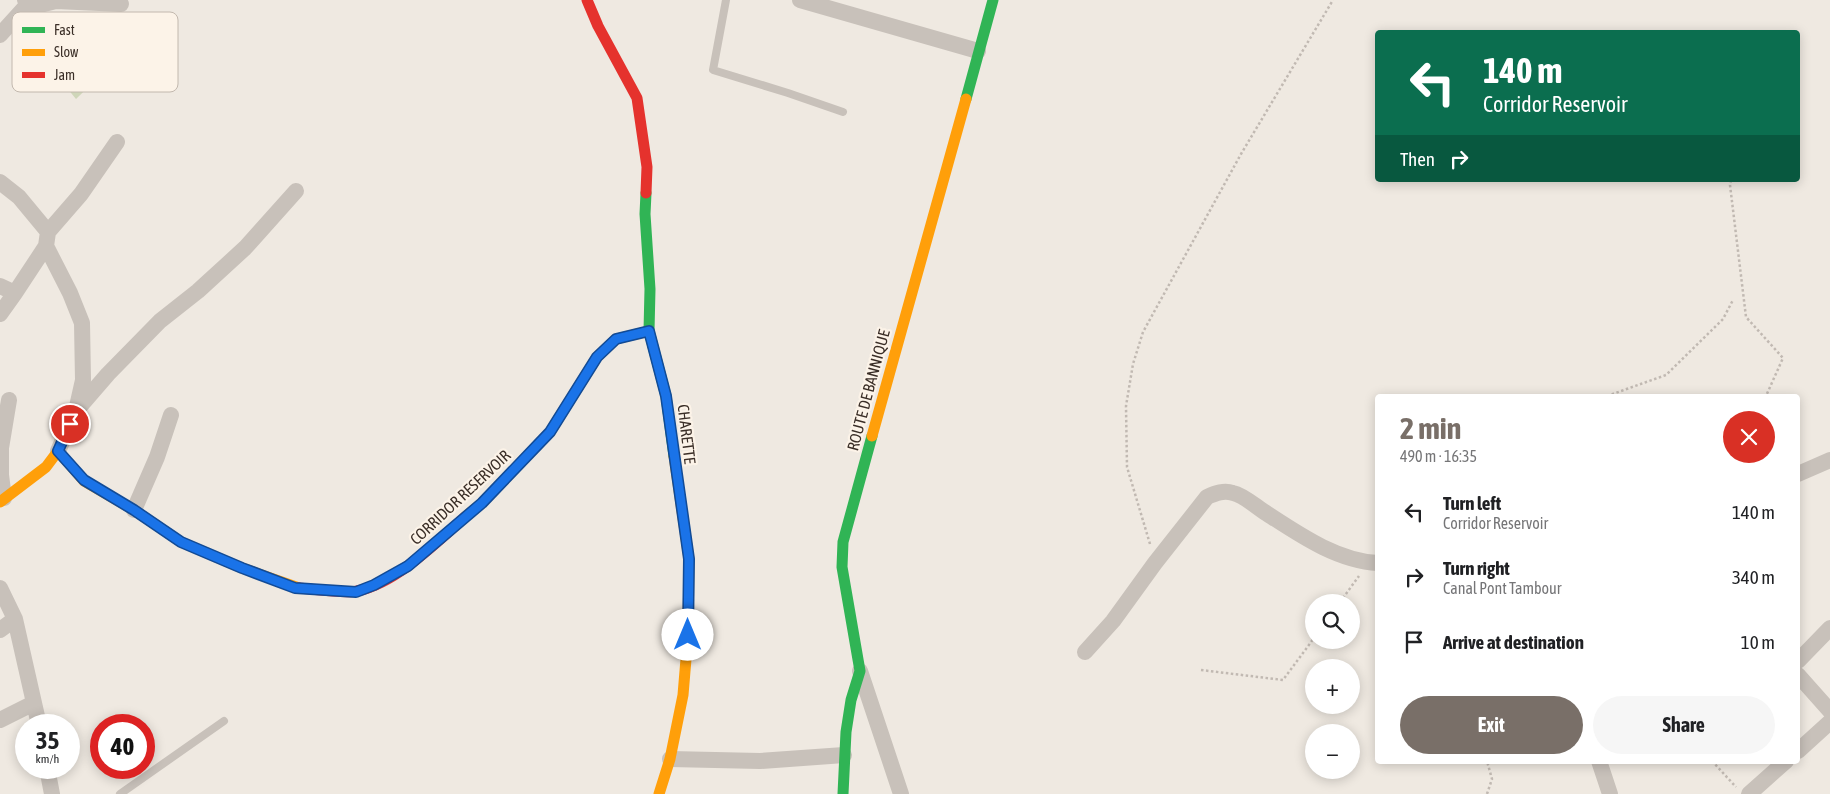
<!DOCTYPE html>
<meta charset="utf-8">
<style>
:root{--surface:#fff;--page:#f6f6f6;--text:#202124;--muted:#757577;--accent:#796f68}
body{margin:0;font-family:"Asap Condensed",sans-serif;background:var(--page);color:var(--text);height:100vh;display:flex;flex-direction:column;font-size:19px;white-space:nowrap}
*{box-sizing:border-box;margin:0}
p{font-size:16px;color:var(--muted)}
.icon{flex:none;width:28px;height:28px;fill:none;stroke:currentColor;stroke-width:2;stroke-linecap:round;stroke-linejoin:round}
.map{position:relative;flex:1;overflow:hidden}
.details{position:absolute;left:1375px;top:394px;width:425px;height:370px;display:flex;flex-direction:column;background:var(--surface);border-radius:5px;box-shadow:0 2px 12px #0003}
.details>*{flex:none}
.guide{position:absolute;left:1375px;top:30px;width:425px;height:152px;border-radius:5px;box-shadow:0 2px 12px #0003;background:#0b6e4f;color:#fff;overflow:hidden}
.tools{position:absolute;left:1305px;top:594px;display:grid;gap:10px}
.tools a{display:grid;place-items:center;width:55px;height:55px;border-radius:50%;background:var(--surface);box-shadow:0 2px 12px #0003;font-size:25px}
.speed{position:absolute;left:15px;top:714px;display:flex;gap:10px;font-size:25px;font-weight:700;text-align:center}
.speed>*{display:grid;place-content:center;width:65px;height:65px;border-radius:50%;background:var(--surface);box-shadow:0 2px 12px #0003;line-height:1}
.speed small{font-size:12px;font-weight:400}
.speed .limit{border:8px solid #d22;background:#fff;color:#111}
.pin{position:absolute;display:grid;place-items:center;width:42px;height:42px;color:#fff;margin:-21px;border:2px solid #fff;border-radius:50%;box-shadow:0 1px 5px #0007}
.me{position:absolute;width:55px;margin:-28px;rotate:0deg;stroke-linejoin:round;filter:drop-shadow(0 0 4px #0008)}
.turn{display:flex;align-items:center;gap:18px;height:105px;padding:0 25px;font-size:22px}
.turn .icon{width:65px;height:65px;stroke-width:2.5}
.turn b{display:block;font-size:35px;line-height:42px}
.then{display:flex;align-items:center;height:48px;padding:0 25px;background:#0003;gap:10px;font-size:19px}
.round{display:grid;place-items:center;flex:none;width:52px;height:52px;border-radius:26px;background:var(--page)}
.summary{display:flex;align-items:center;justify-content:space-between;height:85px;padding:0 25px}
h1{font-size:30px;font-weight:700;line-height:38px;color:var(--accent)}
.action{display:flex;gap:10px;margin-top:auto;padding:10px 25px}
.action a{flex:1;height:58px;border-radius:30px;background:var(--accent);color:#fff;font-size:20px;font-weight:700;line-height:58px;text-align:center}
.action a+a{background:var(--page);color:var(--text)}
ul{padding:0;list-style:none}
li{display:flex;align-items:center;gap:15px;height:65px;padding:0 25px}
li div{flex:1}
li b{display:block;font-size:19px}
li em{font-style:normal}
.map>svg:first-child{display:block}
</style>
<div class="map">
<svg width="1830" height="794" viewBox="0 0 1830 794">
<rect width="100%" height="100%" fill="#efe9e1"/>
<path fill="#cfd6b9" d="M 105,58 L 110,66 L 76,99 L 49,66 L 57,62 L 76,82 Z"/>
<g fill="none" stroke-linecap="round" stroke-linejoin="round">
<path stroke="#c1b9b2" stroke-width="2.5" stroke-dasharray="2.5 2.5" stroke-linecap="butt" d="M 1731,180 L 1730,185 L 1746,317 L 1783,358 L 1766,396
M 1607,396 L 1666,375 L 1723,319 L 1733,300
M 1150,544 L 1127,467 L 1126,406 L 1133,364 L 1143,332 L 1241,154 L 1333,0
M 1340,602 L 1359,576
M 1201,670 L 1283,680 L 1314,638
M 1712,761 L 1736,787
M 1487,794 L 1492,779 L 1487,761"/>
<path stroke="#c8c1ba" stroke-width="8" d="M 726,0 L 713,70 L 788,93 L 843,112
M 120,794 L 224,721"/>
<path stroke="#c8c1ba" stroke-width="16" d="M 800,0 L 978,51
M 28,4 L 40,5 L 56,1 L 121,4
M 0,35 L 28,4 L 25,0
M 0,182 L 19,197 L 48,232 L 46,246 L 70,293 L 82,323 L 83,380 L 76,411 L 58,451
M 48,232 L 81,194 L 117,142
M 0,286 L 15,293 L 46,246
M 0,314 L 15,293
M 76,411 L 108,374 L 160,321 L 198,291 L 245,248 L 296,191
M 1798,474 L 1830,460
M 4,498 L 1,475 L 1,448 L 9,400
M 134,510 L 157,457 L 171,415
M 0,588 L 15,619 L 39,725
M 0,630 L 15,619
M 1085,652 L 1113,621 L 1155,563 L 1207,497 C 1216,493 1224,490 1233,493 C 1243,495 1254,505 1263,511 C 1297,533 1336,561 1378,563
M 1798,661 L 1830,628
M 860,671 L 901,794
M 1798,675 L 1830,711
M 0,720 L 34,703
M 1798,751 L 1830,722
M 670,759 L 760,761 L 844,755
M 1599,761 L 1610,794
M 47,768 L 52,794
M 1749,794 L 1786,761"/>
<path stroke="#30b455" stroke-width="11" d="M 966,99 L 993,0
M 646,193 L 645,214 L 650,289 L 649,331 L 666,396 L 674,456
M 843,794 L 846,732 L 851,700 L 860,671 L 842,567 L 843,542 L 872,436"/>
<path stroke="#ff9f0a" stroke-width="11" d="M 872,436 L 966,99
M 0,502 L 46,467 L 58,451 L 84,481 L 134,510 L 181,542 L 242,568 L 299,588
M 465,517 L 482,503 L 550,432 L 597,357 L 616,339 L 649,331
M 659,794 L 670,759 L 683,695 L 688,635 L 689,559 L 674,456"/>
<path stroke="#e5322d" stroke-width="11" d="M 587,0 L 598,26 L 637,98 L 647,167 L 646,193
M 299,588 C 313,589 346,594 357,591 C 396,583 436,543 465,517"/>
</g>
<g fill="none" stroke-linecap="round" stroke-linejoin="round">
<defs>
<path id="route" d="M 70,424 L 58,451 L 84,480 L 134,510 L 181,542 L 242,568 L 295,588 L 356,592 L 374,585 L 408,566 L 482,503 L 550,432 L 597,357 L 616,339 L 649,331 L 666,396 L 689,559 L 688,635"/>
</defs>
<use href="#route" stroke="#114b97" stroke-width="12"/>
<use href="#route" stroke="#1a73e8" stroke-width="9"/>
</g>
<g text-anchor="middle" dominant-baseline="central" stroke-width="4.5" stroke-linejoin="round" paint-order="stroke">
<g font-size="16" fill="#3a2e27" stroke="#fcf3e8">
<text transform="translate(868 390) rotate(-75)">ROUTE DE BANNIQUE</text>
<text transform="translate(687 434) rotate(83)">CHARETTE</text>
<text transform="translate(460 497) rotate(-43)">CORRIDOR RESERVOIR</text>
</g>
</g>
<rect x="12" y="12" width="166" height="80" rx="8" fill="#fcf3e8" stroke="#c2b8ae" stroke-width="1"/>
<rect x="22" y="27" width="23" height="6" fill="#30b455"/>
<rect x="22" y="49" width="23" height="7" fill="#ff9f0a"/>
<rect x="22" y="72" width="23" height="6" fill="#e5322d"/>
<g font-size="14" fill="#3a2e27">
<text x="54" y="35">Fast</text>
<text x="54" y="57">Slow</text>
<text x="54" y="80">Jam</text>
</g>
</svg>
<div class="tools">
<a><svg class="icon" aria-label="search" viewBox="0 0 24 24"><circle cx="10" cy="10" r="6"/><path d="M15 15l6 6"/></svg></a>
<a>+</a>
<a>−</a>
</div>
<div class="speed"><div>35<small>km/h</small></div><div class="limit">40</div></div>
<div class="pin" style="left:70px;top:424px;background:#d93025"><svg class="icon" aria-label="arrive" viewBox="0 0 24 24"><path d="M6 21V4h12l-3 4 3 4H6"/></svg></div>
<svg class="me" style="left:688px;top:635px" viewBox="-20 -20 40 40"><circle r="19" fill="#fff"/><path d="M0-13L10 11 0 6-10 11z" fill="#1a73e8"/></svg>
<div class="guide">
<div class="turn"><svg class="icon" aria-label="left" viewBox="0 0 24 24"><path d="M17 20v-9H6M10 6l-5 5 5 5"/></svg><div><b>140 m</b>Corridor Reservoir</div></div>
<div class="then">Then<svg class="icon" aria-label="right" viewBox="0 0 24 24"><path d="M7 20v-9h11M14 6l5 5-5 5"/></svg></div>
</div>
<section class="details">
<div class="summary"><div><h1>2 min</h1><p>490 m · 16:35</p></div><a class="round" style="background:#d93025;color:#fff"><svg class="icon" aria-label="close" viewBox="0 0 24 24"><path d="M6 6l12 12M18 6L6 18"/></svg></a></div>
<ul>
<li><svg class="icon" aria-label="left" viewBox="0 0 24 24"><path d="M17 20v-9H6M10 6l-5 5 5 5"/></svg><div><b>Turn left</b><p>Corridor Reservoir</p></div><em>140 m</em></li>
<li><svg class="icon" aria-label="right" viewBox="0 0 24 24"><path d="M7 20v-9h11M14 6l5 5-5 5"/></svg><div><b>Turn right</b><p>Canal Pont Tambour</p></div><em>340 m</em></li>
<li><svg class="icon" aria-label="arrive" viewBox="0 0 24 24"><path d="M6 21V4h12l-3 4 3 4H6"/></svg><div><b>Arrive at destination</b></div><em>10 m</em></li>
</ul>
<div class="action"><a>Exit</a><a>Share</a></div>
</section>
</div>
